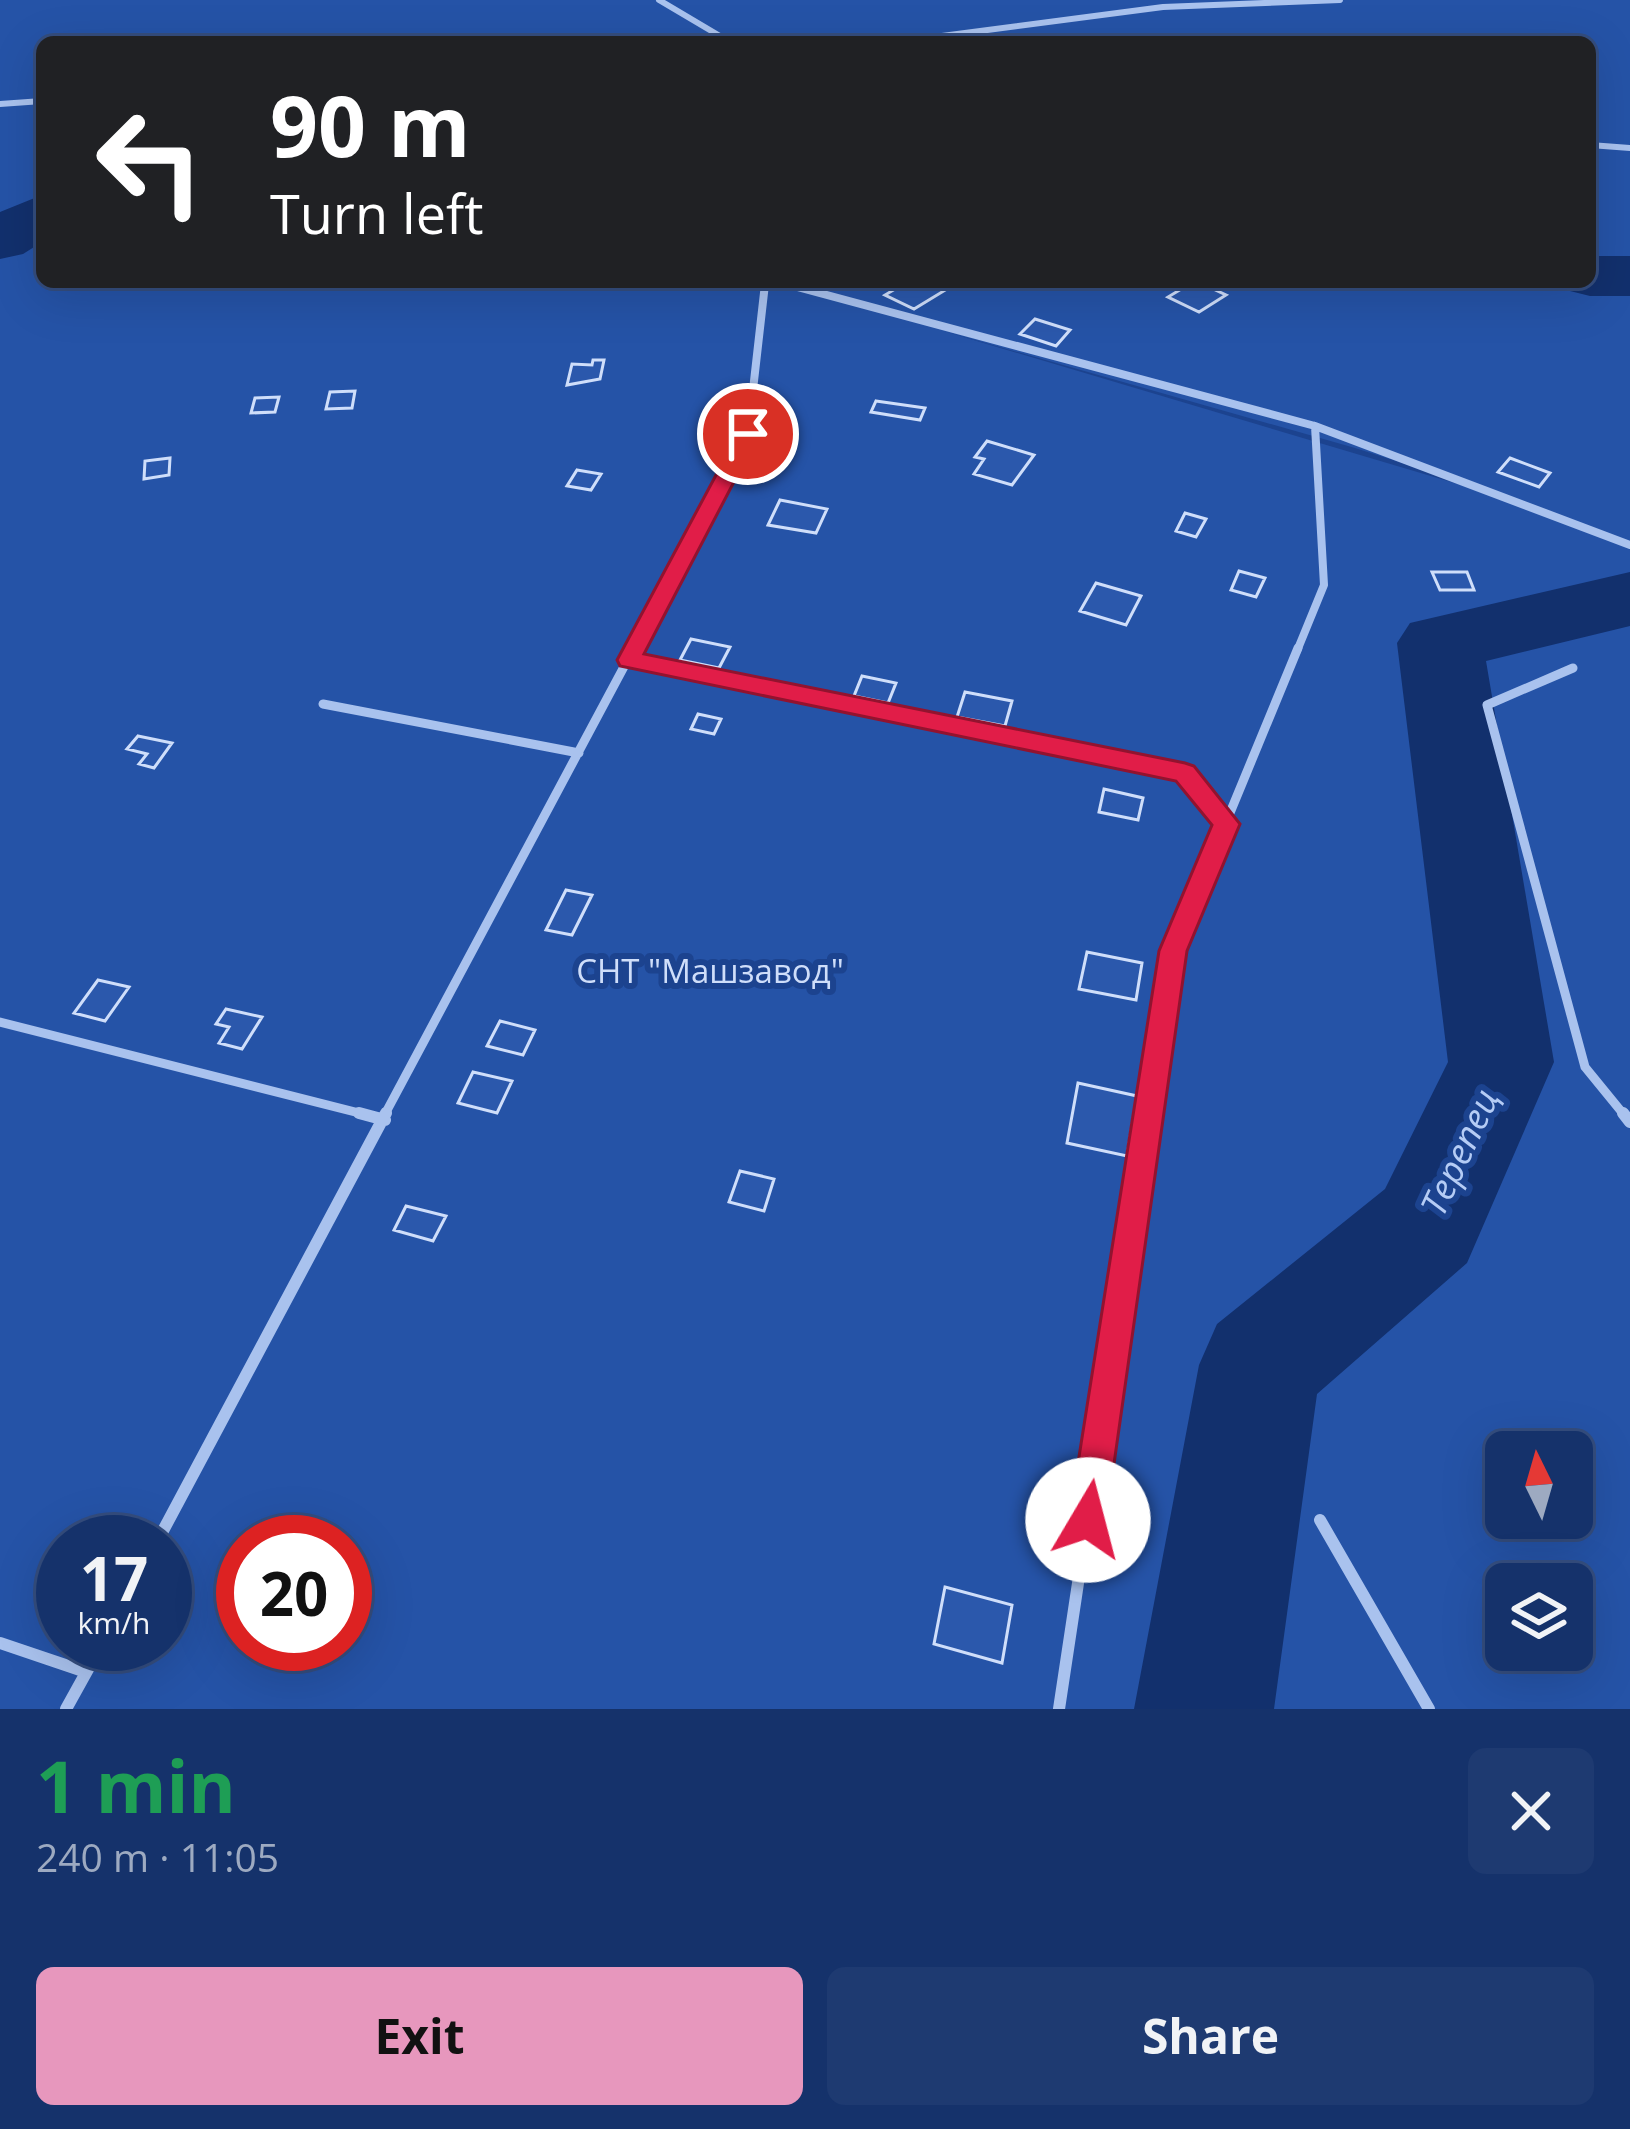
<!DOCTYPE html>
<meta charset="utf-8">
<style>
:root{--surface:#15326b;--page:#1e3a71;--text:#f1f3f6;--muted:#9daac1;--line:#344d7e;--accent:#e797bd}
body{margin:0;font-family:"Open Sans",sans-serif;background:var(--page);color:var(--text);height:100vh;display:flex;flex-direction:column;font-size:45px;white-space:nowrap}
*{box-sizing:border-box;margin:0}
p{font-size:39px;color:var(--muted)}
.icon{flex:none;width:66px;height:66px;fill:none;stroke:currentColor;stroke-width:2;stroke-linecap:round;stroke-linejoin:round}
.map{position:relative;height:1709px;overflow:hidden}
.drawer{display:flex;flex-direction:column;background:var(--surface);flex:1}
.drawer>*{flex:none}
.top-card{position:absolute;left:36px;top:36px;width:1560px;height:252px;border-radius:18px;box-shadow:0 12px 48px #0002,0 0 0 3px var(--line);background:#202124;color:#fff;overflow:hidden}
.needle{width:78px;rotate:355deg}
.fabs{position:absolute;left:1485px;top:1431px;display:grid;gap:24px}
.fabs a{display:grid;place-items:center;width:108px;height:108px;border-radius:18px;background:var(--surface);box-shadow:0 12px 48px #0002,0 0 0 3px var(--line);font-size:60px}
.speed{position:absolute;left:36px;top:1515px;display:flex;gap:24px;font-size:60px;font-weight:700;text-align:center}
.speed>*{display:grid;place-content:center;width:156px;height:156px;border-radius:50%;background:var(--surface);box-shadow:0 12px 48px #0002,0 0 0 3px var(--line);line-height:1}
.speed small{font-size:30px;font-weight:400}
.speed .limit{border:18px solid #d22;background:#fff;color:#111}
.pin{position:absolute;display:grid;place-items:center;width:102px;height:102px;color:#fff;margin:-51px;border:6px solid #fff;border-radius:50%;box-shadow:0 3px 12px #0007}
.me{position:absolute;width:132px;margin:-66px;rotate:8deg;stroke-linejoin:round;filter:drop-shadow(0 0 9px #0008)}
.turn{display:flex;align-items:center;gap:42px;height:252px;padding:0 36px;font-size:54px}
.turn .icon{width:156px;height:156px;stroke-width:2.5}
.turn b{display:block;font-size:84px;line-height:102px}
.round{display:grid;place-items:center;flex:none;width:126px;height:126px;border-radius:18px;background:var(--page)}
.head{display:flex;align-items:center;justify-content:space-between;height:204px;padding:0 36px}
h1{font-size:72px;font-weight:700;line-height:90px;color:#1e9e55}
.action{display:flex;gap:24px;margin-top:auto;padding:24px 36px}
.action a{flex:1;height:138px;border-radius:18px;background:var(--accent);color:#111;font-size:48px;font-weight:700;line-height:138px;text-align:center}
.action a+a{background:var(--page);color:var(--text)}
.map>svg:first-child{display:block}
</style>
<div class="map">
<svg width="1630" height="1709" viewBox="0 0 1630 1709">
<rect width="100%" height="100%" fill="#1c438f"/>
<path fill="#2553a7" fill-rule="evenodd" d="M 0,0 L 1630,0 L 1630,1709 L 0,1709 ZM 42,42 L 1590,42 L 1590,282 L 42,282 ZM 940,330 L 1355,448 L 1516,499 L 1515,501 ZM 1506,1452 L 1572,1452 L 1572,1518 L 1506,1518 ZM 63,1542 L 165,1542 L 165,1644 L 63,1644 ZM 243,1542 L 345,1542 L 345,1644 L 243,1644 ZM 1506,1584 L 1572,1584 L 1572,1650 L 1506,1650 Z"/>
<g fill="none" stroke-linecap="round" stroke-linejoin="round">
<path fill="#12306d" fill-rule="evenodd" d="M 42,195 L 42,242 L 23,254 L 0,259 L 0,212 Z
M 1590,256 L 1630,256 L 1630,296 L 1590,296 L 1566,290 L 1561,282 L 1590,282 Z
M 1630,572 L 1630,626 L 1486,661 L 1554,1062 L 1467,1263 L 1317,1394 L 1274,1709 L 1134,1709 L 1199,1365 L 1217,1324 L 1385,1189 L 1448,1062 L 1397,643 L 1410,623 Z"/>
</g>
<path fill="#2b58ac" stroke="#cfdefa" stroke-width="3" d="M 907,282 L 933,282 L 947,289 L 914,309 L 885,295 Z
M 1193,282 L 1198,282 L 1226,295 L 1199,312 L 1168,297 Z
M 1035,319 L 1070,330 L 1056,346 L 1020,334 Z
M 593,360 L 604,360 L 600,379 L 567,385 L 572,364 L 592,365 Z
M 355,391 L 352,408 L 326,409 L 330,392 Z
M 279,397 L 275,412 L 251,413 L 255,398 Z
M 876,401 L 925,408 L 920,420 L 871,412 Z
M 987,441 L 1034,455 L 1012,485 L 974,474 L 984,459 L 975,457 Z
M 170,458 L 169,475 L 144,479 L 145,461 Z
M 1510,458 L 1550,473 L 1539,487 L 1498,472 Z
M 577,470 L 601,474 L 591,490 L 567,486 Z
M 780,500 L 827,509 L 816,533 L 768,525 Z
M 1185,513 L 1206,519 L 1196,537 L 1176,531 Z
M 1239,571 L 1265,578 L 1256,597 L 1231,590 Z
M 1432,572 L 1467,572 L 1474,590 L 1440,590 Z
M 1096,583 L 1141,596 L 1126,625 L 1080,611 Z
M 691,639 L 730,647 L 719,668 L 680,660 Z
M 862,676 L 896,683 L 888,703 L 854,696 Z
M 965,692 L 1012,701 L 1005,726 L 957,717 Z
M 698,714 L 721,719 L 714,734 L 691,729 Z
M 138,736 L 172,743 L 154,768 L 139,764 L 147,754 L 127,749 Z
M 1104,789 L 1143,798 L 1138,820 L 1099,812 Z
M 566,890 L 592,895 L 572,935 L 546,930 Z
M 1087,952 L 1142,963 L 1136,1000 L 1079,989 Z
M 98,980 L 129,987 L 105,1021 L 74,1013 Z
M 226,1009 L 262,1017 L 242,1049 L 219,1043 L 229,1027 L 216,1024 Z
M 500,1021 L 535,1030 L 523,1055 L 487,1046 Z
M 473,1072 L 512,1081 L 497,1113 L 458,1103 Z
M 1078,1083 L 1137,1096 L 1127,1156 L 1067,1143 Z
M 740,1171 L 774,1179 L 764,1211 L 729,1202 Z
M 406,1206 L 446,1216 L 433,1241 L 394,1230 Z
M 945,1587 L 1012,1605 L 1002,1663 L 934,1644 Z"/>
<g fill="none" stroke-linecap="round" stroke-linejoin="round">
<path stroke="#a9c2ee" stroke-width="6" d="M 659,0 L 730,42
M 896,42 L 1163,7 L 1340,0
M 0,104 L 42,101
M 1590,145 L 1630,148
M 779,282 L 797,287
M 764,287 L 765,282"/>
<path stroke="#a9c2ee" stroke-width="8" d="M 786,284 L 1315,426 L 1324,585 L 1297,651
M 1315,426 L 1630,545
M 632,651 L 748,434 L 765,284"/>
<path stroke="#a9c2ee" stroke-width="9" d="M 629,660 L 1185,773 L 1226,823
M 1573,668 L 1487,705 L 1585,1067 L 1625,1116
M 323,704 L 579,753
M 0,1022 L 371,1116
M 384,1116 L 634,648
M 1148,1116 L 1173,951 L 1298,648"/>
<path stroke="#a9c2ee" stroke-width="12" d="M 359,1113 L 385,1120
M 1623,1113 L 1630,1122
M 1320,1520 L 1429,1709
M 157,1542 L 386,1113
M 0,1643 L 86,1672
M 66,1709 L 102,1644
M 1059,1709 L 1149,1113"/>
</g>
<path fill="#e11d48" stroke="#92132f" stroke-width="3" d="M 748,427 L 759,434 L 644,654 L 1185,763 L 1194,766 L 1240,824 L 1187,951 L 1106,1520 L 1101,1533 L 1088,1538 L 1075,1533 L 1069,1520 L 1159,951 L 1212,825 L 1176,781 L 620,666 L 617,660 L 738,434 Z"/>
<g text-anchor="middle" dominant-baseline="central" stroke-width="12" stroke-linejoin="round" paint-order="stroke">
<g font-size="33" fill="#cfdefa" stroke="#1c438f">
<text x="710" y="970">СНТ "Машзавод"</text>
</g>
<g font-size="36" font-style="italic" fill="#b5ccf5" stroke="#1c438f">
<text transform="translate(1459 1152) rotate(-65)">Терепец</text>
</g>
</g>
</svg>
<div class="fabs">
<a><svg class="needle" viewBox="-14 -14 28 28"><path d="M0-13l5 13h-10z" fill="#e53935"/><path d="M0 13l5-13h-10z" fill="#9daac1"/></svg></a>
<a><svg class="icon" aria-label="layers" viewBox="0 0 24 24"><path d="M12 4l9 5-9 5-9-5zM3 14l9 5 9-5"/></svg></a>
</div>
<div class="speed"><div>17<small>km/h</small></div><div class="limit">20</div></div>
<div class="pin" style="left:748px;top:434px;background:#d93025"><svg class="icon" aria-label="arrive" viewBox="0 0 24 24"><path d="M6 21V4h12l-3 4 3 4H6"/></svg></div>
<svg class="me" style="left:1088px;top:1520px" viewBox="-20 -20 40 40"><circle r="19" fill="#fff"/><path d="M0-13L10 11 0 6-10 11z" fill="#e11d48"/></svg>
<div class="top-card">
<div class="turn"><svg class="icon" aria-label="left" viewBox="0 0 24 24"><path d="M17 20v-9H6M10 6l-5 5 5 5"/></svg><div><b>90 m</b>Turn left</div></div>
</div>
</div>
<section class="drawer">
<div class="head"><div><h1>1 min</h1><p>240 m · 11:05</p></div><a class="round"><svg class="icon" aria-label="close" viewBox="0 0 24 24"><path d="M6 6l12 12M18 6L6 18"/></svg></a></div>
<div class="action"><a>Exit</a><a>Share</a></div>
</section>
